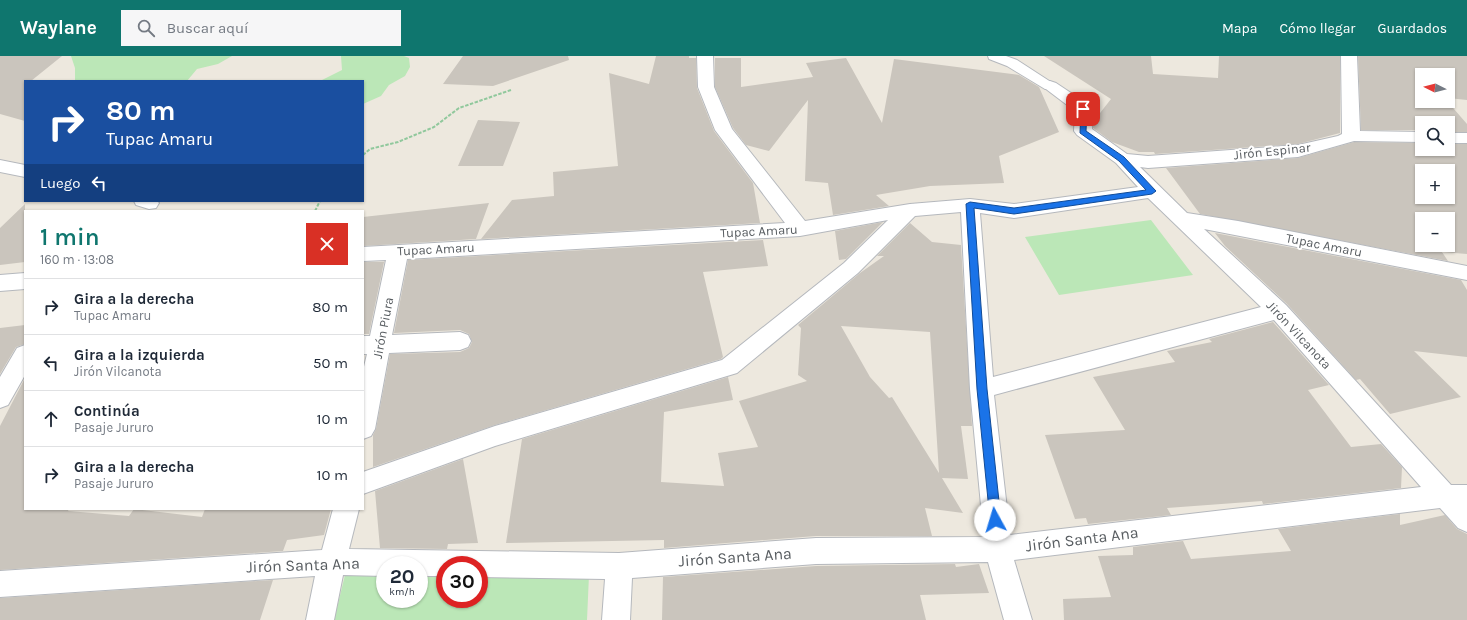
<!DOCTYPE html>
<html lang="es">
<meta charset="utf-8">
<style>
:root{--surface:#fff;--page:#f6f6f7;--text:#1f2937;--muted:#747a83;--line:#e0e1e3;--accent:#0f766e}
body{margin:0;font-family:Karla,sans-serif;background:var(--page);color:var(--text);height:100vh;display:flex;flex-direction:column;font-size:15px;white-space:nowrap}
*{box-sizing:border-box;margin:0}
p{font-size:13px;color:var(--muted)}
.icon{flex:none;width:22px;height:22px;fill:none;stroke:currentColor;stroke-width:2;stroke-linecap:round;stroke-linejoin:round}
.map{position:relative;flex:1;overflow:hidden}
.drawer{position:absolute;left:24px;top:154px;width:340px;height:300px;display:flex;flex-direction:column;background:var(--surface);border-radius:0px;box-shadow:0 1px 3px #0004}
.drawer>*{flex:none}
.guide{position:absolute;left:24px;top:24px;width:340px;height:122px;border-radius:0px;box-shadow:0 1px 3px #0004;background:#1a4fa0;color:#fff;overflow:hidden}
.needle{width:26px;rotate:276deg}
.fabs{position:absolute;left:1415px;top:12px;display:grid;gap:8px}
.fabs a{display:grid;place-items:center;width:40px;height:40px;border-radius:0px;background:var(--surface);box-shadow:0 1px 3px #0004;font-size:20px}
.speed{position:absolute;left:376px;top:500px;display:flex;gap:8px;font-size:20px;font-weight:700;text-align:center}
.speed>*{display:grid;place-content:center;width:52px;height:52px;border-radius:50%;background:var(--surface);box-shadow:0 1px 3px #0004;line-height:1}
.speed small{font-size:10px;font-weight:400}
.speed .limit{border:6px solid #d22;background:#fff;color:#111}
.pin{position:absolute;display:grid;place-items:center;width:34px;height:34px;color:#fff;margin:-17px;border-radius:8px;box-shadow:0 2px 6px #0006}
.me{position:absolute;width:44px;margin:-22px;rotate:354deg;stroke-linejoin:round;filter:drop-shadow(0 0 3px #0008)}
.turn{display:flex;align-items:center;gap:14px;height:84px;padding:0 16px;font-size:18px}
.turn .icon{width:52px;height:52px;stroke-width:2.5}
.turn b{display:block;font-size:28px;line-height:34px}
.then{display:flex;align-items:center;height:38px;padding:0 16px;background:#0003;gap:8px;font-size:15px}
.round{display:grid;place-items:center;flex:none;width:42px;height:42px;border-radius:0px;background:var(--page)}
.headline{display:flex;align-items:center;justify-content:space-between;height:68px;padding:0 16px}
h1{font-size:24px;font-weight:600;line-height:30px;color:var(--accent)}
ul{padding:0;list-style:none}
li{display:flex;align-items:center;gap:12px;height:56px;padding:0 16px;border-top:1px solid var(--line)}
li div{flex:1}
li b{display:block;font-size:15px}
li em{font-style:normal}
header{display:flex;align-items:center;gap:24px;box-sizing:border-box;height:56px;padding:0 20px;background:var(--accent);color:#fff}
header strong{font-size:19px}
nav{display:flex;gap:22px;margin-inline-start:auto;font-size:14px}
.search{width:280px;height:36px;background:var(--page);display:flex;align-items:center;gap:10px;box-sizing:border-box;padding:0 14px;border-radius:0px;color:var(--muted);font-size:15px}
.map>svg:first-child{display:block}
</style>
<header>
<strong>Waylane</strong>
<div class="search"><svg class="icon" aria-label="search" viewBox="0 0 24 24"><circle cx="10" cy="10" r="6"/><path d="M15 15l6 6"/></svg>Buscar aquí</div>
<nav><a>Mapa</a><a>Cómo llegar</a><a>Guardados</a></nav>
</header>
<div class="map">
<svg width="1467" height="564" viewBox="0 0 1467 564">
<rect width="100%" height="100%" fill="#ede8de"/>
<path fill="#bbe7b7" d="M 71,0 L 232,0 L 218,8 L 197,13 L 187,25 L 75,25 L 75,12 Z
M 341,0 L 404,0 L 409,2 L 410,11 L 405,20 L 389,29 L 381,40 L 363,48 L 363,25 L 320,25 L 342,14 Z
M 1151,164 L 1193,219 L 1059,239 L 1025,181 Z
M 345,519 L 385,519 L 385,543 L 419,543 L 419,519 L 445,519 L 445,543 L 479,543 L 479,519 L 589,519 L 587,564 L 334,564 Z"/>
<path fill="#cac5bd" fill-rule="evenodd" d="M 0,0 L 62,0 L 31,25 L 25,25 L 25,65 L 0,58 Z
M 463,0 L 568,0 L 569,4 L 493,30 L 443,28 Z
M 656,0 L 689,0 L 689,2 L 696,2 L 697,32 L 714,75 L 753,127 L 760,167 L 481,183 L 512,144 L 554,140 L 553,116 L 618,110 L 609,17 L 649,28 Z
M 1044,0 L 1151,0 L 1153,18 L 1218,22 L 1219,0 L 1340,0 L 1340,77 L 1298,88 L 1155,98 L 1154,96 L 1139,96 L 1112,86 L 1093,72 L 1093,66 L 1111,43 Z
M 1358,0 L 1467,0 L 1467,44 L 1448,42 L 1448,19 L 1422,19 L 1422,45 L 1447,45 L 1467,68 L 1467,76 L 1448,76 L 1448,67 L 1422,67 L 1422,74 L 1361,74 Z
M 715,2 L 741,2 L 741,31 L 813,21 L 806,7 L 846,2 L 882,67 L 894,3 L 1019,19 L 1039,31 L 1059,76 L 999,100 L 1004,127 L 930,130 L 876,139 L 889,150 L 833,159 L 828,127 L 805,125 L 808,44 L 769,95 L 746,89 L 733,72 L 715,31 Z
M 478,64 L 520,66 L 503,110 L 458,110 Z
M 1354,86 L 1422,87 L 1422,93 L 1448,93 L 1448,88 L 1467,88 L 1467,198 L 1442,196 L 1448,205 L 1200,158 L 1166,112 L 1298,102 ZM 1422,115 L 1448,115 L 1448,141 L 1422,141 ZM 1422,163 L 1448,163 L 1448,189 L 1422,189 Z
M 489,147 L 476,183 L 363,190 L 363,161 Z
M 25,148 L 25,206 L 0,209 L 0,172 Z
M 883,166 L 846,203 L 839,204 L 835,175 Z
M 910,167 L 932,186 L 961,189 L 972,370 L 961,370 L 968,423 L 942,422 L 963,457 L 925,452 L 932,480 L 816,480 L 664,492 L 664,484 L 506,487 L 522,383 L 728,321 L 733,344 L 664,356 L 661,426 L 724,430 L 718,397 L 758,391 L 739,345 L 807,325 L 798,319 L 801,272 L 798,269 L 860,217 L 884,200 L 877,200 ZM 841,270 L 930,276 L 939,417 L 892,341 L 889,342 L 870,321 Z
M 1215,177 L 1461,224 L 1467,234 L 1467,301 L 1414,295 L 1461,341 L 1390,358 L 1360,323 L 1356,324 L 1287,248 L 1225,190 Z
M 763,184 L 768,210 L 703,216 L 723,301 L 721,303 L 495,369 L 373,411 L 373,379 L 376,373 L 390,298 L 460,296 L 469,292 L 472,286 L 469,278 L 460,274 L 394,277 L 408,204 Z
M 363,206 L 384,206 L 369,278 L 363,278 Z
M 1273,266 L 1329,329 L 1308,334 L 1351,391 L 1381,388 L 1402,411 L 1401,432 L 1263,448 L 1262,445 L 1167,452 L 1171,459 L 1088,468 L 1086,462 L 1075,463 L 1045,379 L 1125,374 L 1093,321 L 1175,306 L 1167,295 L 1212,286 L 1209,283 Z
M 25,269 L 25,288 L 16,291 L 0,318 L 0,272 Z
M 25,322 L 25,453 L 69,453 L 68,455 L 129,460 L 134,453 L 202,461 L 205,453 L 331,453 L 324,479 L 287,484 L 283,495 L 0,514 L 0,370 Z
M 463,403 L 478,487 L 448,488 L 447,493 L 380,492 L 375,435 Z
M 1400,458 L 1400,469 L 1445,459 L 1457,473 L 1467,478 L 1467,564 L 1064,564 L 1063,543 L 1111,541 L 1098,500 L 1133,499 L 1133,491 L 1183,485 L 1191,503 L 1291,495 L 1278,473 Z
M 955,508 L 956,511 L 979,508 L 989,537 L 920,539 L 926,564 L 662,564 L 663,521 L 816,510 Z
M 273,524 L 260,564 L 0,564 L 0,542 Z"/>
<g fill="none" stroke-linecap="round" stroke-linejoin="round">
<defs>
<path id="lane" d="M 988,0 L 1006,0 L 1017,4 L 1057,30 L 1055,33 L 1045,33 L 1007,10 L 989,3 Z"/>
<path id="street" d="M 697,0 L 713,0 L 714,31 L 732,73 L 805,165 L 910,148 L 970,143 L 1014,148 L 1138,131 L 1116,107 L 1077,79 L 1074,75 L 1075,55 L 1042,30 L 1044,27 L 1050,25 L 1056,27 L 1089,49 L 1091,53 L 1092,73 L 1127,98 L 1148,100 L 1298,89 L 1338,80 L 1342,78 L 1341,0 L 1357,0 L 1360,75 L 1422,76 L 1422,86 L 1354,85 L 1298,101 L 1148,112 L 1140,111 L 1187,157 L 1238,165 L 1467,210 L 1467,224 L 1204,173 L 1286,249 L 1451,429 L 1467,429 L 1467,476 L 1458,472 L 1440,452 L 1014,504 L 1032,564 L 1004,564 L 988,506 L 816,508 L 632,522 L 630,564 L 602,564 L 605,523 L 479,521 L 479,509 L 445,509 L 445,520 L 419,520 L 419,509 L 385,509 L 385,520 L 343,519 L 334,564 L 306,564 L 315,520 L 0,541 L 0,515 L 322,494 L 333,453 L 359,453 L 349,493 L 619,497 L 816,482 L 984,481 L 970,333 L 961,156 L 915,160 L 858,217 L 737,317 L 495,390 L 363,438 L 363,416 L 495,370 L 722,304 L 844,207 L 888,164 L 800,180 L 407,203 L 392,279 L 460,276 L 468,279 L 471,285 L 468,291 L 460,294 L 389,297 L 375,373 L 371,380 L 363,383 L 363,315 L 367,298 L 363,298 L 363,280 L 370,280 L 386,204 L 363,205 L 363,191 L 785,167 L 715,74 L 698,31 ZM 1148,142 L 1261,251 L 993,321 L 980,157 L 1014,162 ZM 1274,264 L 1421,431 L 1010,479 L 994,339 Z
M 1448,77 L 1467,77 L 1467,87 L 1448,87 Z
M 0,104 L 25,109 L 25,121 L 0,116 Z
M 134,145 L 157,145 L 159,147 L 156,152 L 149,153 L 136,149 Z
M 25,217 L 25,233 L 0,235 L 0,219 Z
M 25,289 L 25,319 L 8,349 L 0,352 L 0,321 L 17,292 Z"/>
</defs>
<use href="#lane" stroke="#b5b8bd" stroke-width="2"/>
<use href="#street" stroke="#b5b8bd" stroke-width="2"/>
<path stroke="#90c89c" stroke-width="2" stroke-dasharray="3.5 1.5" stroke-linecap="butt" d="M 363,99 L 370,93 L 398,86 L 434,71 L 459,52 L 511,34
M 315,155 L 320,145"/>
<use href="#lane" fill="#fff" fill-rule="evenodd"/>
<use href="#street" fill="#fff" fill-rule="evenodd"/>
</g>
<path fill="#1a73e8" stroke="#114b97" d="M 1081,51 L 1087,53 L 1086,75 L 1124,101 L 1156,135 L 1152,138 L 1014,158 L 974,152 L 987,333 L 1001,464 L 999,467 L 995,469 L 991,467 L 990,464 L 977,333 L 966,148 L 970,146 L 1014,152 L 1146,134 L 1119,105 L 1080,77 Z"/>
<g text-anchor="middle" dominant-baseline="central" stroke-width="4" stroke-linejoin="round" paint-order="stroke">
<g font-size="13" fill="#585d61" stroke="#fff">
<text transform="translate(1272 95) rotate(-6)">Jirón Espinar</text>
<text transform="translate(759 175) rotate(-3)">Tupac Amaru</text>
<text transform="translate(1324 189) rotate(11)">Tupac Amaru</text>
<text transform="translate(436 193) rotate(-3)">Tupac Amaru</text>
<text transform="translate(383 272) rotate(-79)">Jirón Piura</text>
<text transform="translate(1299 279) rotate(47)">Jirón Vilcanota</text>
</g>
<g font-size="16" fill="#585d61" stroke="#fff">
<text transform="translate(1082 483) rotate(-7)">Jirón Santa Ana</text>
<text transform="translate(735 501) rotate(-4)">Jirón Santa Ana</text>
<text transform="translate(303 509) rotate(-2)">Jirón Santa Ana</text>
</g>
</g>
</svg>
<div class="fabs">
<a><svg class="needle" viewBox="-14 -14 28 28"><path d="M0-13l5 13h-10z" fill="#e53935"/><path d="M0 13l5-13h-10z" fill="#747a83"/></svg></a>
<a><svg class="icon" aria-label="search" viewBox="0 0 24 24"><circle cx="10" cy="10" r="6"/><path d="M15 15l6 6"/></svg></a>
<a>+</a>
<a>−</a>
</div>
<div class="speed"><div>20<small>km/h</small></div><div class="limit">30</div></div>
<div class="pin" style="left:1083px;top:53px;background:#d93025"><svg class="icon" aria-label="arrive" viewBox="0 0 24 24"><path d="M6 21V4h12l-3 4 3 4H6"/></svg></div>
<svg class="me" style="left:995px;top:464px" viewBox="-20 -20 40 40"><circle r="19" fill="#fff"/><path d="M0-13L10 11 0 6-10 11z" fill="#1a73e8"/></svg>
<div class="guide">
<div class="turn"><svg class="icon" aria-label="right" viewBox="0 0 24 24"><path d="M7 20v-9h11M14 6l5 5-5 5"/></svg><div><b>80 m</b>Tupac Amaru</div></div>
<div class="then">Luego<svg class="icon" aria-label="left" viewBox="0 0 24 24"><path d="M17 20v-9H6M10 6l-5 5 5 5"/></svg></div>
</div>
<section class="drawer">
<div class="headline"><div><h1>1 min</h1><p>160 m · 13:08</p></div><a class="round" style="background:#d93025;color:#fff"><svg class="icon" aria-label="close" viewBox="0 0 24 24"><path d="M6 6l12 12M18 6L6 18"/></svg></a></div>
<ul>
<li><svg class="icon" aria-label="right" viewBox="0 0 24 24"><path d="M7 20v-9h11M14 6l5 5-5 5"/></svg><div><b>Gira a la derecha</b><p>Tupac Amaru</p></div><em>80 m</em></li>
<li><svg class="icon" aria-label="left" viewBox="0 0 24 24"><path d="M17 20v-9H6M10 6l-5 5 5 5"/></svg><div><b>Gira a la izquierda</b><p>Jirón Vilcanota</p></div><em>50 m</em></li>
<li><svg class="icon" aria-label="ahead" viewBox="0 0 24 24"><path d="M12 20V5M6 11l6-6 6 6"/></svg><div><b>Continúa</b><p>Pasaje Jururo</p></div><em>10 m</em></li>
<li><svg class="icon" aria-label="right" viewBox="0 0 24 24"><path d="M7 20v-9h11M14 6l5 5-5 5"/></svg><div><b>Gira a la derecha</b><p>Pasaje Jururo</p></div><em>10 m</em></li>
</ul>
</section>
</div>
